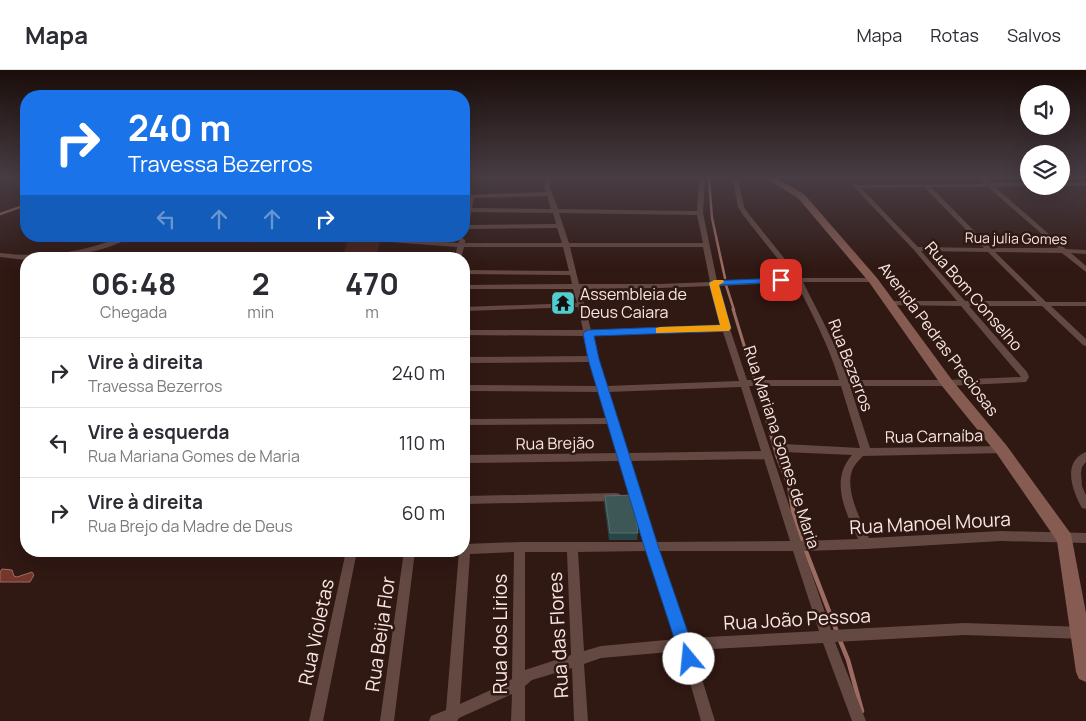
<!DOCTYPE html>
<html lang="pt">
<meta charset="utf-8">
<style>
:root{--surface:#fff;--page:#f2f2f3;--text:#2b2b33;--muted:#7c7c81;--line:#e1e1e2}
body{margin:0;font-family:Manrope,sans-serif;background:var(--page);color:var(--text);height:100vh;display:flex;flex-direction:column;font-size:19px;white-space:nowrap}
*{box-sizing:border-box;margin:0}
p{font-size:16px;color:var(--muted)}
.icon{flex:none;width:28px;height:28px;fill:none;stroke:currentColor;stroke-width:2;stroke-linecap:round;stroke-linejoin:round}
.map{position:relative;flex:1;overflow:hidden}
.drawer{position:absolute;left:20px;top:182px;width:450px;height:305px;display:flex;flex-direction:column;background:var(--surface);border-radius:20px;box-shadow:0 5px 20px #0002}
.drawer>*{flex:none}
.guide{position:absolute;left:20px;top:20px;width:450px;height:152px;border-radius:20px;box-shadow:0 5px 20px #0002;background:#1a73e8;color:#fff;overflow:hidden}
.controls{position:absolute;left:1020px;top:15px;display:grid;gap:10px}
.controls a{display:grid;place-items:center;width:50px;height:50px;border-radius:50%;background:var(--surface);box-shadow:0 5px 20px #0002;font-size:25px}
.pin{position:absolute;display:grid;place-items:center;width:42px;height:42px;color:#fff;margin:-21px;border-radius:10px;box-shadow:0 2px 8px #0006}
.me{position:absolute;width:55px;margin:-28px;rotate:343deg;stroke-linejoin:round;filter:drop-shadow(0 0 4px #0008)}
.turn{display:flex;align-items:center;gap:18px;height:105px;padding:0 25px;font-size:22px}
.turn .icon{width:65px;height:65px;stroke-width:2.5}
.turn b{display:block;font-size:35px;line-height:42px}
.lanes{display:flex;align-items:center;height:48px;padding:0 25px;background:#0003;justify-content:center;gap:25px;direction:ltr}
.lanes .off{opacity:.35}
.eta{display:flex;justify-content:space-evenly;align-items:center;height:85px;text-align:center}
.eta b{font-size:30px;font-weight:700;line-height:35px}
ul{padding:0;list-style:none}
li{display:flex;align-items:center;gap:15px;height:70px;padding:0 25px;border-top:1px solid var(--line)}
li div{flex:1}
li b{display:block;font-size:19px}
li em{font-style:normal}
header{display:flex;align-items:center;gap:30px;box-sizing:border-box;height:70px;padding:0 25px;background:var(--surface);border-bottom:1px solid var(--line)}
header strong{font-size:24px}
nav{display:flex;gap:28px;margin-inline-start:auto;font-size:18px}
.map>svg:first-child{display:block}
</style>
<header>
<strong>Mapa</strong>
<nav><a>Mapa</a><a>Rotas</a><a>Salvos</a></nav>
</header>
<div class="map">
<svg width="1086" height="651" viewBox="0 0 1086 651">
<rect width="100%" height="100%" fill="#301813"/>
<path fill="#49221b" d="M 349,166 L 381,166 L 376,189 L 342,189 Z"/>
<path fill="#75372b" stroke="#9c6c62" d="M 2,499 L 12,500 L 14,506 L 17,507 L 32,502 L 34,505 L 30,512 L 0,512 L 0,502 Z"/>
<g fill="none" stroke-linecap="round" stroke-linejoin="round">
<path stroke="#9c6c62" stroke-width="2.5" d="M 709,109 L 712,148 L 725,208
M 0,144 L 26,135
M 726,215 L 734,240"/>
<path stroke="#9c6c62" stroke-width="3" d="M 733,239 L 754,308
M 756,313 L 777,387 L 789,417"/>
<path stroke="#9c6c62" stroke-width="4.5" d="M 789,415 L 795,453 L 837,562
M 839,568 L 848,590 L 862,641"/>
<path fill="#644842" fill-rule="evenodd" d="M 546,107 L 552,107 L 550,117 L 558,139 L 697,141 L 699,107 L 705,107 L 703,143 L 717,211 L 793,208 L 743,145 L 738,137 L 732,107 L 738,107 L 744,137 L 748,143 L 800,208 L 873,208 L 877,210 L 873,212 L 803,212 C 819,244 837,276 848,310 L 947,310 L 1021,307 L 961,236 L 886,235 L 885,233 L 889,231 L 957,231 L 914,180 L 854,117 L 854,115 L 984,114 L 977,107 L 984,107 L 991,113 L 1029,113 L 1029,116 L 1031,116 L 995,117 L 1066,179 L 1086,180 L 1086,184 L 1071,183 L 1086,196 L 1086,202 L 1062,183 L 995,182 L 1046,232 L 1086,232 L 1086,236 L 1051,236 L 1086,269 L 1086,276 L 1083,275 L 1042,236 L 969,236 L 1027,302 L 1029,307 L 1026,312 L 947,316 L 850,316 L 870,378 L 1002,376 L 1005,377 L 1007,380 L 1005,383 L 863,386 C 859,390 854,395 852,401 C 845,421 861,451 869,468 L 1001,461 L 1086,463 L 1086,473 L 1001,471 L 866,479 L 804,481 L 831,560 L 964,553 L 1086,557 L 1086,569 L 964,565 L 835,572 L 866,651 L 852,651 L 823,573 L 693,580 L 715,651 L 701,651 L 681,581 L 601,588 L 584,594 L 588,651 L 574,651 L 572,598 L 532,610 L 525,616 L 525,651 L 511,651 L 512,624 L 459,648 L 457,651 L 429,651 L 431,646 L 446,640 L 459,481 L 464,481 L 464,474 L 520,472 L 644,472 L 620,391 L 464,393 L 464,385 L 618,383 L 609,354 L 464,355 L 464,349 L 607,348 L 600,322 L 464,321 L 464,315 L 598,316 L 591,292 L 464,293 L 464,287 L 589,286 L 584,266 L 464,265 L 464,260 L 583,260 L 578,237 L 464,241 L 464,237 L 577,233 L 573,219 L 464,219 L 464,215 L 572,214 L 570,205 L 464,204 L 464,200 L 569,201 L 563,177 L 464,177 L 461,189 L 455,189 L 457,177 L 390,172 L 387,170 L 390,168 L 458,173 L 460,169 L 462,168 L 465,170 L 465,173 L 562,173 L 557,158 L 468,159 L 466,164 L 464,165 L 465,142 L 464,142 L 464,138 L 466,138 L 468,129 L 464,129 L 464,125 L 546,122 L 544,117 ZM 924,117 L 984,178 L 918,177 L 861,118 ZM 931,117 L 988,117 L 1058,178 L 991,178 ZM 547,126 L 551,139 L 472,138 L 474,128 ZM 471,142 L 553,143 L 556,154 L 469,155 ZM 559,143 L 697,145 L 703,173 L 569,173 ZM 570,177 L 703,177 L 710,212 L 660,214 L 579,214 ZM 921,181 L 988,182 L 1037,231 L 965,231 ZM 796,212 C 812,244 829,276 839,310 L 747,310 L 730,259 L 718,216 ZM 711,216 L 721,257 L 591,260 L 580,219 L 660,218 ZM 723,262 L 739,311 L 606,316 L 592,265 ZM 749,316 L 841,316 L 860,378 L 784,374 L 781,375 L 779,378 L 781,381 L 784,382 L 852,385 C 829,411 846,442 858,469 L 801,471 ZM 741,317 L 761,381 L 627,383 L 608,322 ZM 764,389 L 790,471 L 655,472 L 630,391 ZM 647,481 L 677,569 L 601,576 L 584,581 L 578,482 ZM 658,481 L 793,481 L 819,561 L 689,568 ZM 514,482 L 512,609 L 504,614 L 460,634 L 470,484 ZM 525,482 L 567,482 L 571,585 L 525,600 Z
M 1061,112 L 1086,112 L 1086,116 L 1061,116 Z
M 123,166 L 132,166 C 108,183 55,189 26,189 L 26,190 L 0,187 L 0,183 C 42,188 84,183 123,166 Z
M 1086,382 L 1086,392 L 1082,397 L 1081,403 L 1082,416 L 1086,425 L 1086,439 L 1082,438 C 1073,422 1061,392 1086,382 Z
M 616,423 L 620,424 L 621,427 L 620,430 L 616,431 L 464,434 L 464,426 Z
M 346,481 L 357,481 L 323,651 L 309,651 Z
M 404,481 L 415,481 L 394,651 L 380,651 Z"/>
<path fill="#865b52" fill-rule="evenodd" d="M 763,107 L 774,107 L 804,124 L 877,208 L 952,310 L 1007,376 L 1071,464 L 1086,543 L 1086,612 L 1079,609 L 1076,602 L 1057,471 L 997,384 L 942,316 L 869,212 L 798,128 Z"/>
</g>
<path fill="#274647" d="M 605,426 L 636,440 L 635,444 L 638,463 L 637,470 L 609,470 L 604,433 Z"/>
<path fill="#3d5757" stroke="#5a6e6d" d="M 632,425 L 636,440 L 635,440 L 638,463 L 610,463 L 605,426 Z"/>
<linearGradient id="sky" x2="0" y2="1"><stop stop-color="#1a0d0a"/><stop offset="0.54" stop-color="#483d44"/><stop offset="1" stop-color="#483d44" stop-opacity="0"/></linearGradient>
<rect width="1086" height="199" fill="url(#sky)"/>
<path fill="#1a73e8" stroke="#114b97" d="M 781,208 L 784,209 L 784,212 L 719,215 L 731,258 L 729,261 L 594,266 L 599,289 L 658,476 L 697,589 L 695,595 L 689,597 L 683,595 L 681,589 L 644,476 L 588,289 L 583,263 L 588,260 L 720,255 L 709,213 L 710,211 Z"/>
<path fill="#f59e0b" d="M 714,210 L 723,210 L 724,212 L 719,215 L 731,258 L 729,261 L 656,263 L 656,258 L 660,257 L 720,255 L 709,213 Z"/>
<defs>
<symbol id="temple-square" viewBox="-11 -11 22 22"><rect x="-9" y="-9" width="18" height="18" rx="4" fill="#52cdcf" stroke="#301813"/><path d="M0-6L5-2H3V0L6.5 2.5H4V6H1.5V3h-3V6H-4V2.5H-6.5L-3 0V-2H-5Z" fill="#111"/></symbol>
</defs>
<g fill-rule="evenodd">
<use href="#temple-square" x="549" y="219" width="28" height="28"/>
</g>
<g text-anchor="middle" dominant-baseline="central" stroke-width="5" stroke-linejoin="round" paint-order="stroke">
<g font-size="14" fill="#f7e6e2" stroke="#301813">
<text transform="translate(1016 168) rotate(1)">Rua julia Gomes</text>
</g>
<g font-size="16" fill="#f7e6e2" stroke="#301813" text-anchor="start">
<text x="580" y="224">Assembleia de<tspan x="580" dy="18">Deus Caiara</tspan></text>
</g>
<g font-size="16" fill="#f7e6e2" stroke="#301813">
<text transform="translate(974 226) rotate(49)">Rua Bom Conselho</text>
<text transform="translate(939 269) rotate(53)">Avenida Pedras Preciosas</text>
<text transform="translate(851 295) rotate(69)">Rua Bezerros</text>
<text transform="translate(934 366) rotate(-1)">Rua Carnaíba</text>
<text transform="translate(555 373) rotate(-1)">Rua Brejão</text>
<text transform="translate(782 377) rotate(72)">Rua Mariana Gomes de Maria</text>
</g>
<g font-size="19" fill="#f7e6e2" stroke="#301813">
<text transform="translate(930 453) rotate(-3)">Rua Manoel Moura</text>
<text transform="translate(797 549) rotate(-3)">Rua João Pessoa</text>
<text transform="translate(316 562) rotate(-78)">Rua Violetas</text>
<text transform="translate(380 564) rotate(-82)">Rua Beija Flor</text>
<text transform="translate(500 564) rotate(-90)">Rua dos Lirios</text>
<text transform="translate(558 565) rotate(-93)">Rua das Flores</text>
</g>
</g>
</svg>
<div class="controls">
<a><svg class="icon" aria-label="sound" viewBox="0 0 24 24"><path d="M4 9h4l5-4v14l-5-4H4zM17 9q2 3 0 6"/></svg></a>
<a><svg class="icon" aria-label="layers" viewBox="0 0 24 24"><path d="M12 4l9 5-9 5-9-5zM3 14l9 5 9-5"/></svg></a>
</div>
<div class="pin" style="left:781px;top:210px;background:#d93025"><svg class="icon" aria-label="arrive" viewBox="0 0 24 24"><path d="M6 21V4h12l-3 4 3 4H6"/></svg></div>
<svg class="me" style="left:689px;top:589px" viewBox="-20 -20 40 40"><circle r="19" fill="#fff"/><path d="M0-13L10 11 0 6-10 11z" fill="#1a73e8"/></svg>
<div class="guide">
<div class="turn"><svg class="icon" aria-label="right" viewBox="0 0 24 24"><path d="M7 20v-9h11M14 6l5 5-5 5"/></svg><div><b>240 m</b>Travessa Bezerros</div></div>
<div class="lanes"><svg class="icon off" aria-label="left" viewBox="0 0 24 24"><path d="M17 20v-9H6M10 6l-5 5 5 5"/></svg><svg class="icon off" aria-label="ahead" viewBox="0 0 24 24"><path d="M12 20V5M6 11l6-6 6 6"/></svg><svg class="icon off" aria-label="ahead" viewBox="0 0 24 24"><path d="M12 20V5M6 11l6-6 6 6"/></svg><svg class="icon" aria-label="right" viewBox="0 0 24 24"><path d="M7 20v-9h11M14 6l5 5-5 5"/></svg></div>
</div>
<section class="drawer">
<div class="eta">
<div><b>06:48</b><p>Chegada</p></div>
<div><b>2</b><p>min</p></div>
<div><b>470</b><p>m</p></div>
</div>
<ul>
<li><svg class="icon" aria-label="right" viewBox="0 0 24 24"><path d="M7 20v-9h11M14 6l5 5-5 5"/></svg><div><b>Vire à direita</b><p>Travessa Bezerros</p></div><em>240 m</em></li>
<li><svg class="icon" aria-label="left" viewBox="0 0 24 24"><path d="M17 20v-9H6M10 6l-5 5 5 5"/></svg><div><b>Vire à esquerda</b><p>Rua Mariana Gomes de Maria</p></div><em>110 m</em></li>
<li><svg class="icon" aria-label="right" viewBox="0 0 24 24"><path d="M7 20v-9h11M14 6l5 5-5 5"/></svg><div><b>Vire à direita</b><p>Rua Brejo da Madre de Deus</p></div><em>60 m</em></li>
</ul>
</section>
</div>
